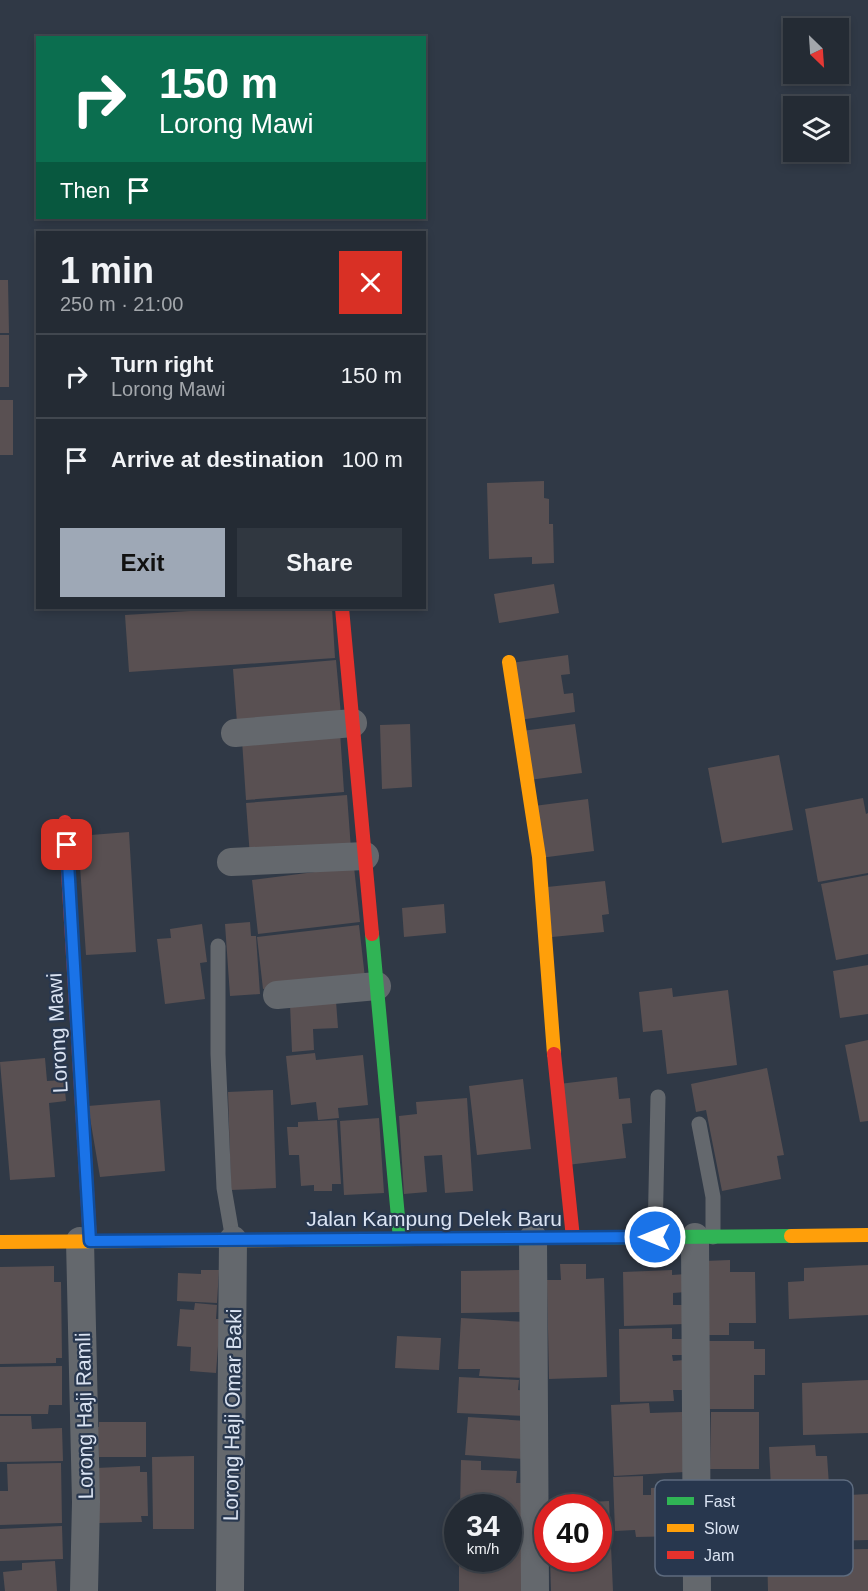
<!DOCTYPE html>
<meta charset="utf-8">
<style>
:root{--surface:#242b34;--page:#303740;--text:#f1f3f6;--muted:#a3a7ac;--line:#41474f;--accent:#9ea8b6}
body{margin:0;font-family:Arial,sans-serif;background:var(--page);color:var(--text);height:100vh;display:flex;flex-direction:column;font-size:22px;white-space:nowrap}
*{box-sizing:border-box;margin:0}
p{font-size:20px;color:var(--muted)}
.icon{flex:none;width:33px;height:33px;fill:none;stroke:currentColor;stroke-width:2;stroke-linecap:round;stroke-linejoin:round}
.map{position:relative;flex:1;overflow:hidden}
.panel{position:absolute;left:36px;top:231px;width:390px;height:378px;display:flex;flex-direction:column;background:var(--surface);border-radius:0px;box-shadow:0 3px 9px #0003,0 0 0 2px var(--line)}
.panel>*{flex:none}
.hud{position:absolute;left:36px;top:36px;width:390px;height:183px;border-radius:0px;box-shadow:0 3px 9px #0003,0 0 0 2px var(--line);background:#0b6e4f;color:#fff;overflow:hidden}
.needle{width:39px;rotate:155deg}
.controls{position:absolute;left:783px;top:18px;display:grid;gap:12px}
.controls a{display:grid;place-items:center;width:66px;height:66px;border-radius:0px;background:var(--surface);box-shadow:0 3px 9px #0003,0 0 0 2px var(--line);font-size:30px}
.speed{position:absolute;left:444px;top:1494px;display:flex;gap:12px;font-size:30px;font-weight:700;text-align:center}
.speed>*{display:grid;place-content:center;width:78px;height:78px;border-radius:50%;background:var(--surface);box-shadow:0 3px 9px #0003,0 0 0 2px var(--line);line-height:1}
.speed small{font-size:15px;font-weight:400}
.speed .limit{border:9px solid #d22;background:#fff;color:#111}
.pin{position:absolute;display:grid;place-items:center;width:51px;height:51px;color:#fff;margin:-26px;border-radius:12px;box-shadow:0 3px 9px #0006}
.me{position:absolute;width:66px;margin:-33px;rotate:270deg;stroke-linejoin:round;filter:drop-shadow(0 0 4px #0008)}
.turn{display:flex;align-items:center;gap:21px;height:126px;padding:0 24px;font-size:27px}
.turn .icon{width:78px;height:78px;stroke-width:2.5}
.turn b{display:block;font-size:42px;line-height:51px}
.then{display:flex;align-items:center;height:57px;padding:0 24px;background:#0003;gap:12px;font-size:22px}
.round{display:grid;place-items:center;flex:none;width:63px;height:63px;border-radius:0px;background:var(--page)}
.overview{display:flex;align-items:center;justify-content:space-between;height:102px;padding:0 24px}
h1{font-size:36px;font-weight:800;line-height:45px}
.action{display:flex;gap:12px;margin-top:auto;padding:12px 24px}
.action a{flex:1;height:69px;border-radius:0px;background:var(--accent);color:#111;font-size:24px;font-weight:800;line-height:69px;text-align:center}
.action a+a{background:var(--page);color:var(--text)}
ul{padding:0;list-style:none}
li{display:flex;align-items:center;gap:18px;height:84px;padding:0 24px;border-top:2px solid var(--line)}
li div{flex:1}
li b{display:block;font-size:22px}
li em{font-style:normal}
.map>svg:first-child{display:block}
</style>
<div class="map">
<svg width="868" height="1591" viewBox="0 0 868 1591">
<rect width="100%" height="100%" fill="#303946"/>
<path fill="#595052" d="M 0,280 L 8,280 L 9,333 L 0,333 Z
M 0,335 L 9,335 L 9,387 L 0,387 Z
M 0,400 L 13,400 L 13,455 L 0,455 Z
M 544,481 L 544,498 L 549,499 L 549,524 L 553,524 L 554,563 L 532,564 L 532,557 L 489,559 L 487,483 Z
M 554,584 L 559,613 L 499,623 L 494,594 Z
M 238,608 L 332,608 L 335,658 L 129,672 L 125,615 Z
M 568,655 L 570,674 L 561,675 L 564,694 L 573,693 L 575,712 L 519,720 L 511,663 Z
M 336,660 L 341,715 L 237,723 L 233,669 Z
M 410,724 L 412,787 L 382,789 L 380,725 Z
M 575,724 L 582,773 L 529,780 L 522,731 Z
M 340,732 L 344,792 L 246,800 L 242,740 Z
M 779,755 L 793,830 L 722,843 L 708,768 Z
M 347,795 L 351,849 L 250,857 L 246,803 Z
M 863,798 L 866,814 L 868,813 L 868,873 L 818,882 L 805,809 Z
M 588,799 L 594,851 L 540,858 L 534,806 Z
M 129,832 L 136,952 L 86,955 L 78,836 Z
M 354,867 L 360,922 L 258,934 L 252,880 Z
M 868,875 L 868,954 L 836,960 L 821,884 Z
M 605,881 L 609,914 L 602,915 L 604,932 L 552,937 L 547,887 Z
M 444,904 L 446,933 L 404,937 L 402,908 Z
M 250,922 L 251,936 L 256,936 L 260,994 L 230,996 L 225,924 Z
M 202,924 L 207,962 L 200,963 L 205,999 L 165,1004 L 157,939 L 171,938 L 170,929 Z
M 359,925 L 365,978 L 263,989 L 257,937 Z
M 868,965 L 868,1014 L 840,1018 L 833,971 Z
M 672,988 L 673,997 L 728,990 L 737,1065 L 667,1074 L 662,1030 L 643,1032 L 639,992 Z
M 336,1001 L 338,1028 L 313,1029 L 314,1050 L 292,1052 L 290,1004 Z
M 868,1040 L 868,1121 L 860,1122 L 845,1045 Z
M 315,1053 L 316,1060 L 363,1055 L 368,1105 L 338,1108 L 339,1118 L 318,1120 L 316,1102 L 291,1105 L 286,1056 Z
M 45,1058 L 47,1081 L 64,1080 L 66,1101 L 49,1103 L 55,1177 L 10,1180 L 0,1062 Z
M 767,1068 L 784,1155 L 777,1156 L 781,1179 L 722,1191 L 706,1110 L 696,1112 L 691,1084 Z
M 617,1077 L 619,1099 L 630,1098 L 632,1123 L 622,1124 L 626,1158 L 567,1165 L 559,1084 Z
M 523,1079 L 531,1149 L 477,1155 L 469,1086 Z
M 273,1090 L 276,1188 L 231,1190 L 228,1092 Z
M 467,1098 L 473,1191 L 445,1193 L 442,1155 L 424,1156 L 427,1192 L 404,1194 L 399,1116 L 417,1114 L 416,1102 Z
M 160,1100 L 165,1171 L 100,1177 L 88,1106 Z
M 379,1118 L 384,1193 L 344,1195 L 340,1121 Z
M 337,1120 L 341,1184 L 332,1184 L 332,1191 L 314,1191 L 314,1185 L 301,1186 L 299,1155 L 289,1155 L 287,1127 L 298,1127 L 298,1122 Z
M 730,1260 L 730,1272 L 755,1272 L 756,1323 L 729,1323 L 729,1335 L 705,1335 L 704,1261 Z
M 560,1264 L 586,1264 L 586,1279 L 604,1278 L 607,1377 L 549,1379 L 547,1280 L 561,1280 Z
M 868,1265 L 868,1315 L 789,1319 L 788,1282 L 804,1281 L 804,1268 Z
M 54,1266 L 54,1282 L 61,1282 L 62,1358 L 56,1358 L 56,1363 L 0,1364 L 0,1267 Z
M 201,1270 L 219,1270 L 217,1303 L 177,1301 L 178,1273 L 201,1274 Z
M 520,1270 L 521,1312 L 461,1313 L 461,1271 Z
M 672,1270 L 672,1275 L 686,1274 L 686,1292 L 673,1293 L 673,1305 L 684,1305 L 685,1324 L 624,1326 L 623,1272 Z
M 195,1303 L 217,1305 L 216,1319 L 220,1319 L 216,1373 L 190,1371 L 191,1347 L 177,1346 L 180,1309 L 194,1310 Z
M 461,1318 L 526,1322 L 524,1378 L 479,1376 L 480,1369 L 458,1369 Z
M 672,1328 L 672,1339 L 684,1339 L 684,1355 L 672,1355 L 673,1361 L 684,1360 L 685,1390 L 673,1390 L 674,1401 L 620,1402 L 619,1329 Z
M 397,1336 L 441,1338 L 439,1370 L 395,1368 Z
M 705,1341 L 754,1341 L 754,1349 L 765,1349 L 765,1375 L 754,1375 L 754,1409 L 705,1409 Z
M 62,1366 L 62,1405 L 49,1405 L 48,1414 L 0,1414 L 0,1367 Z
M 459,1377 L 519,1380 L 518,1390 L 527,1391 L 525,1416 L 457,1413 Z
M 868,1380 L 868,1433 L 803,1435 L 802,1383 Z
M 649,1403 L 650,1413 L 682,1412 L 685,1472 L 614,1476 L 611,1405 Z
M 711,1412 L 759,1412 L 759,1469 L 710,1469 Z
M 0,1416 L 31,1416 L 32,1429 L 62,1428 L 63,1461 L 0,1462 Z
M 468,1417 L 527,1421 L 524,1459 L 465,1455 Z
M 99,1422 L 146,1422 L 146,1457 L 99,1457 L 99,1442 L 94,1442 L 94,1427 L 99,1427 Z
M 815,1445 L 816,1456 L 827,1456 L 829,1485 L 771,1488 L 769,1447 Z
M 194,1456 L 194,1529 L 153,1529 L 152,1457 Z
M 461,1460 L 481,1461 L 481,1470 L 517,1471 L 516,1483 L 525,1483 L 524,1534 L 508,1533 L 508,1508 L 460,1508 Z
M 61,1463 L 62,1523 L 0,1525 L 0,1491 L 8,1491 L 7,1464 Z
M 140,1466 L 140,1472 L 147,1472 L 148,1516 L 141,1516 L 142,1522 L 98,1523 L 96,1468 Z
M 643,1476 L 643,1495 L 651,1495 L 651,1488 L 676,1487 L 677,1510 L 683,1509 L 684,1536 L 636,1537 L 635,1530 L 615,1531 L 613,1477 Z
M 868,1494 L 868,1540 L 832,1541 L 830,1496 Z
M 609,1501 L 613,1591 L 551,1591 L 550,1558 L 598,1558 L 598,1508 L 573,1508 L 573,1503 Z
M 62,1526 L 63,1559 L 0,1561 L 0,1529 Z
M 508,1537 L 521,1537 L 521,1591 L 459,1591 L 459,1558 L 508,1558 Z
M 868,1549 L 868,1591 L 768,1591 L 767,1551 Z
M 55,1561 L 57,1591 L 5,1591 L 3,1572 L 22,1570 L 22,1563 Z"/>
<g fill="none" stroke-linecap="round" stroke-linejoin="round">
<path stroke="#64686d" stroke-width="15" d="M 218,946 L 218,1054 L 224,1188 L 233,1240
M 699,1124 L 713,1197 L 713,1237
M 655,1237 L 658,1097"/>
<path stroke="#64686d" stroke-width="28" d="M 235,733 L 353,723
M 231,862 L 365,856
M 277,995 L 377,986
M 695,1237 L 697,1591
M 533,1238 L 535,1591
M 80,1241 L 86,1502 L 84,1591
M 230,1591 L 233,1240"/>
<path stroke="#30b455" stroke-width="14" d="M 372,934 L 400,1239
M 294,1240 L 791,1236"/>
<path stroke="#ff9f0a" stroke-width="14" d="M 509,662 L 539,857 L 554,1054
M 791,1236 L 868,1235
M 0,1242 L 294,1240"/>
<path stroke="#e5322d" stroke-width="14" d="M 342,608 L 372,934
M 65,822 L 90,1241
M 554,1054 L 573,1238"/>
</g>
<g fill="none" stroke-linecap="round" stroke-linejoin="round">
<defs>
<path id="route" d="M 67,845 L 90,1241 L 655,1237"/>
</defs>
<use href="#route" stroke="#114b97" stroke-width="15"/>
<use href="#route" stroke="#1a73e8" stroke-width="10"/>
</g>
<g text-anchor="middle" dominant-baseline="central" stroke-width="4.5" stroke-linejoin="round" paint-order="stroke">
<g font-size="21" fill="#dae3f2" stroke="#28374e">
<text transform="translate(57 1033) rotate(-93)">Lorong Mawi</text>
<text x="434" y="1218">Jalan Kampung Delek Baru</text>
<text transform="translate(232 1415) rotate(-89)">Lorong Haji Omar Baki</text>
<text transform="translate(84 1416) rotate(-91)">Lorong Haji Ramli</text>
</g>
</g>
<rect x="655" y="1480" width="198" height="96" rx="9" fill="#28374e" stroke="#5d6b7f" stroke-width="1.5"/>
<rect x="667" y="1497" width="27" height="8" fill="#30b455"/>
<rect x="667" y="1524" width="27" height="8" fill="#ff9f0a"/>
<rect x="667" y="1551" width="27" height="8" fill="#e5322d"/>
<g font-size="16" fill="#dae3f2">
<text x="704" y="1507">Fast</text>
<text x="704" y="1534">Slow</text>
<text x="704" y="1561">Jam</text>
</g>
</svg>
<div class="controls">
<a><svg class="needle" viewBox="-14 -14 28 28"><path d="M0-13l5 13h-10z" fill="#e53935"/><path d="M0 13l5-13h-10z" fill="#a3a7ac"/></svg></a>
<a><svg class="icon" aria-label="layers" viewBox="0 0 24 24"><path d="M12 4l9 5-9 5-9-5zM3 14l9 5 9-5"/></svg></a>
</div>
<div class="speed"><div>34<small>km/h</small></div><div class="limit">40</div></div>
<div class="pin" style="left:67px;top:845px;background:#d93025"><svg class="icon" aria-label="arrive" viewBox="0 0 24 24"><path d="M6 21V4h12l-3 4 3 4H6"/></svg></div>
<svg class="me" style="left:655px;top:1237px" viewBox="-20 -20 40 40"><circle r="17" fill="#1a73e8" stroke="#fff" stroke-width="3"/><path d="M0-11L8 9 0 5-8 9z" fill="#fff"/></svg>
<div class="hud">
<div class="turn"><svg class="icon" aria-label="right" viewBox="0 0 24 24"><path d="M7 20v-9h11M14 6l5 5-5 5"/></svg><div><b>150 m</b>Lorong Mawi</div></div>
<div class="then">Then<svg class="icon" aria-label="arrive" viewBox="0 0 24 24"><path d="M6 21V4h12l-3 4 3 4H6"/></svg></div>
</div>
<section class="panel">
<div class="overview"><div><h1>1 min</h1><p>250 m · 21:00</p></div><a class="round" style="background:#d93025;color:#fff"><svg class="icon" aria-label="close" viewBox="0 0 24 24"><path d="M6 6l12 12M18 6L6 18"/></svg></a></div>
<ul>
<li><svg class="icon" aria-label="right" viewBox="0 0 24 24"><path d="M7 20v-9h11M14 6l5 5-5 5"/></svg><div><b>Turn right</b><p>Lorong Mawi</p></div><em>150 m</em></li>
<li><svg class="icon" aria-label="arrive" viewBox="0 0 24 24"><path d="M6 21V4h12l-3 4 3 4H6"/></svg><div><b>Arrive at destination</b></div><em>100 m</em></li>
</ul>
<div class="action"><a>Exit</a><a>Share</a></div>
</section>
</div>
